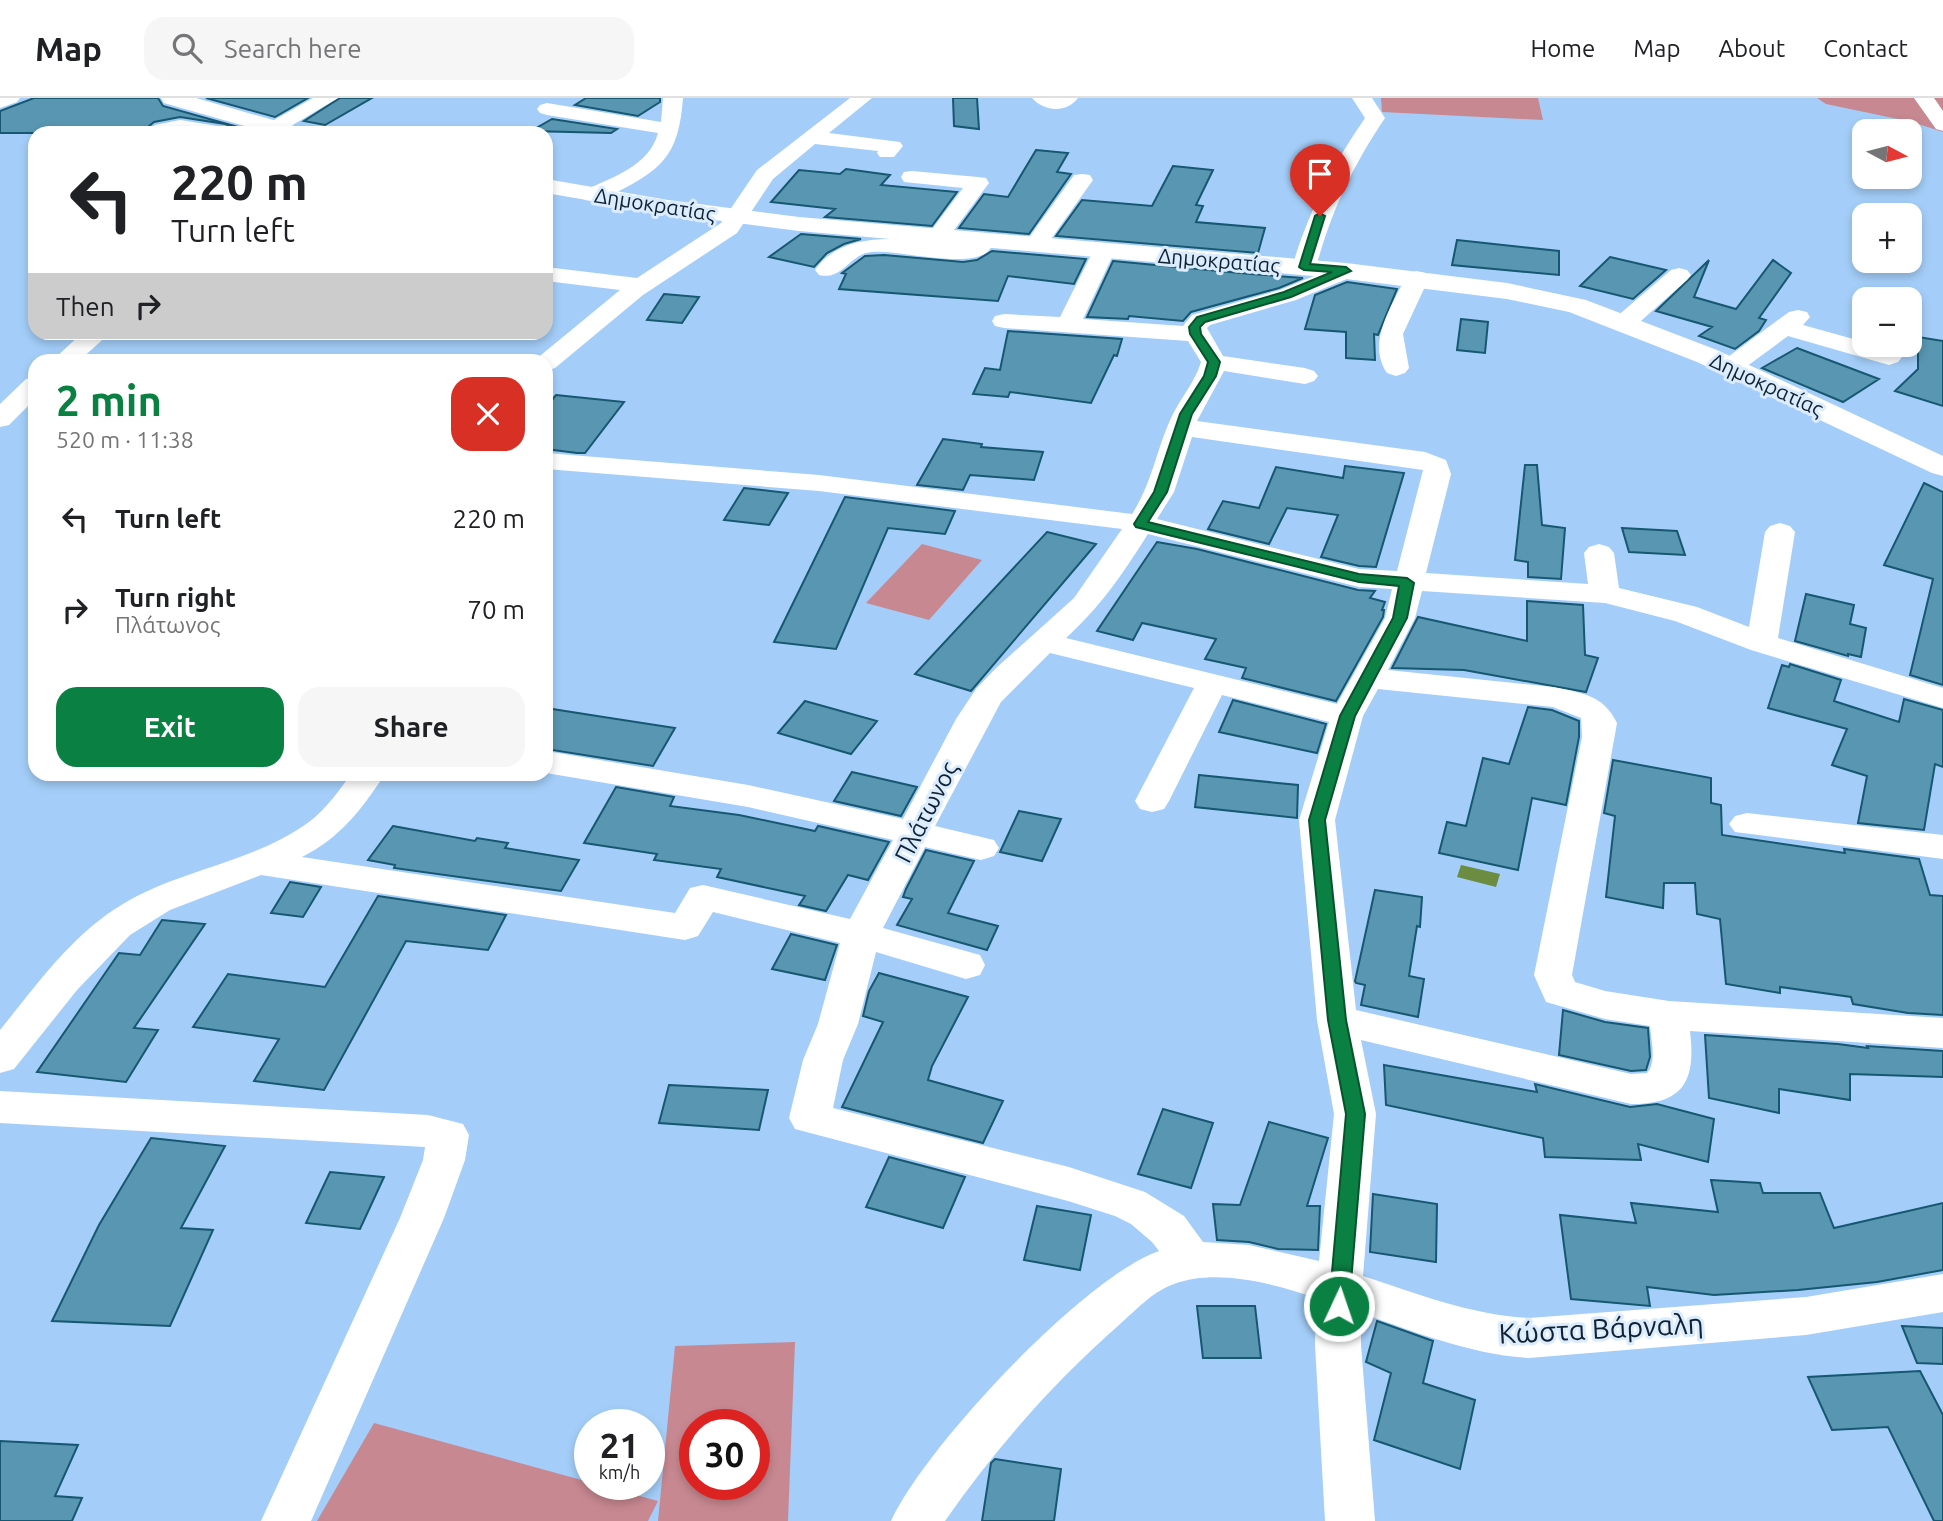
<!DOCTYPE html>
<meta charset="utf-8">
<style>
:root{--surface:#fff;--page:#f6f6f6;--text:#202124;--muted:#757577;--line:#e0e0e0;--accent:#0b8043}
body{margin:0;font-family:Ubuntu,sans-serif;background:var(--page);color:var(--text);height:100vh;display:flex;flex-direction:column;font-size:26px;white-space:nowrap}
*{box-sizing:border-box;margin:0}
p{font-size:23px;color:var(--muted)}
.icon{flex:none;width:38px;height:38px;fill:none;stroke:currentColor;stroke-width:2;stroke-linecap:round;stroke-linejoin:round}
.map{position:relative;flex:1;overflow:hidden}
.details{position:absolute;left:28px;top:256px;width:525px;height:427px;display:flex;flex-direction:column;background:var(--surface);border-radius:21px;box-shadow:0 4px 10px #0003}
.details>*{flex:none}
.guide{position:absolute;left:28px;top:28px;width:525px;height:214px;border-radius:21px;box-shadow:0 4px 10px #0003;background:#fff;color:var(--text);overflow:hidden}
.needle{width:46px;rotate:97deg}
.tools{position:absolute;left:1852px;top:21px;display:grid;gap:14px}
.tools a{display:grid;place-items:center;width:70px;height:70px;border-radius:14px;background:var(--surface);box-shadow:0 4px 10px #0003;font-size:35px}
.speed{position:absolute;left:574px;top:1311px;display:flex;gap:14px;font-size:35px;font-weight:700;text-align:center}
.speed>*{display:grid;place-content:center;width:91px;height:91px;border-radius:50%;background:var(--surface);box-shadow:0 4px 10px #0003;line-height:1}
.speed small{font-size:18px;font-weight:400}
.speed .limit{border:10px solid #d22;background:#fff;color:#111}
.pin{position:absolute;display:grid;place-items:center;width:60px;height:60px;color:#fff;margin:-72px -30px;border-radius:50% 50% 50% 0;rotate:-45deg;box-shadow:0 0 7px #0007}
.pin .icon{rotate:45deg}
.me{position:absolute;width:77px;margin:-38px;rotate:3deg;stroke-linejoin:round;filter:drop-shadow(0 0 5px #0008)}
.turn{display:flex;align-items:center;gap:24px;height:147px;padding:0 28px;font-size:32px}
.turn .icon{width:91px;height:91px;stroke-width:2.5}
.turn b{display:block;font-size:49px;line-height:60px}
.then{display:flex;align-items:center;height:66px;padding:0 28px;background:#0003;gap:14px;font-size:26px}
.round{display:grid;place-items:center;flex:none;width:74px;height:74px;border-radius:21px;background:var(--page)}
.overview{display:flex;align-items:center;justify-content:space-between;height:119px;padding:0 28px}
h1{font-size:42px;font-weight:700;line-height:52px;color:var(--accent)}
.primary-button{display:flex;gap:14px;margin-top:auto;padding:14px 28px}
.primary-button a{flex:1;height:80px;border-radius:21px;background:var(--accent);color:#fff;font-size:28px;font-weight:700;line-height:80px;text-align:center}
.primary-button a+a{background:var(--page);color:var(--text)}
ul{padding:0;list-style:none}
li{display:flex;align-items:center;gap:21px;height:91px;padding:0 28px}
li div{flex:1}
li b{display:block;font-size:26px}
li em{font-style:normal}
header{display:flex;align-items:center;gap:42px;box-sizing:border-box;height:98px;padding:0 35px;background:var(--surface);border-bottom:2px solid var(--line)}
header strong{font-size:33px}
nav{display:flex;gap:38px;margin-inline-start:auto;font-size:24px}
.search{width:490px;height:63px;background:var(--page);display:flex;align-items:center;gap:18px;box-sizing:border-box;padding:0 24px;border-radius:21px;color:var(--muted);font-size:26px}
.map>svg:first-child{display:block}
</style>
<header>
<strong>Map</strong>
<div class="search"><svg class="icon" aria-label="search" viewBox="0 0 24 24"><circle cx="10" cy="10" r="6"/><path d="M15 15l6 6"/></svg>Search here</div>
<nav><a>Home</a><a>Map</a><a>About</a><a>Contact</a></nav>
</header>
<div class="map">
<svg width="1943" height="1423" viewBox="0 0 1943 1423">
<rect width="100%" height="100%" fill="#a4cef9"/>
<path fill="#c88891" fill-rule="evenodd" d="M 1381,0 L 1538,0 L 1543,22 L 1382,14 Z
M 1817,0 L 1943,0 L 1943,34 L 1912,24 L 1826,6 Z
M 922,446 L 982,462 L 929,522 L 866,505 Z
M 795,1244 L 788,1423 L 658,1423 L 675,1248 ZM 754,1326 L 754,1386 L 695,1386 L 695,1326 Z
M 374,1325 L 658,1403 L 648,1423 L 317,1423 Z"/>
<path fill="#6b8c41" d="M 1461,767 L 1500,776 L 1496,789 L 1457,779 Z"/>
<path fill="#5996b2" stroke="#165771" stroke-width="2" d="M 34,0 L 158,0 L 163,8 L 259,35 L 237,35 L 233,29 L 225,26 L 180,19 L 154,24 L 141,35 L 0,35 L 0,13 Z
M 206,0 L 308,0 L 275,19 Z
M 340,0 L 372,0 L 325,27 L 304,23 Z
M 586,0 L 660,0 L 660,4 L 638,18 L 575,7 Z
M 953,0 L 977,0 L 979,31 L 954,28 Z
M 552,21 L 617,31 L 611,35 L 531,33 Z
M 1036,52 L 1068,55 L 1057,74 L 1071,76 L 1029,136 L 959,130 L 984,96 L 1008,99 Z
M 1173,68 L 1213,72 L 1196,107 L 1203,108 L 1196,124 L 1265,130 L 1258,155 L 1056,138 L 1082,102 L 1152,108 Z
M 846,71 L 890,77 L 881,87 L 957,94 L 932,128 L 825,119 L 835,111 L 771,104 L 799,72 L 840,76 Z
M 801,136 L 861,141 L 844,146 L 827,155 L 814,169 L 769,159 Z
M 1457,142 L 1559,153 L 1559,177 L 1452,167 Z
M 992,153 L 1086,161 L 1074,186 L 1008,178 L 998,203 L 839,191 L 846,176 L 842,175 L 865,158 L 884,157 L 963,164 L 977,162 Z
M 1610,159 L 1666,172 L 1633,201 L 1580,188 Z
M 1709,162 L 1694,199 L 1736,211 L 1773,162 L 1791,175 L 1759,220 L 1766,222 L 1759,233 L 1735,251 L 1699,238 L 1712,229 L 1656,213 Z
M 1113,163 L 1251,176 L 1303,180 L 1279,190 L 1191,214 L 1183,223 L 1129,218 L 1128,221 L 1087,219 Z
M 1347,184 L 1397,191 L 1378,237 L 1374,236 L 1375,262 L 1346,260 L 1346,234 L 1305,231 L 1315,197 Z
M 664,196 L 699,199 L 682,225 L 647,222 Z
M 1461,221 L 1488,224 L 1485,255 L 1457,252 Z
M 1008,233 L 1122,241 L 1117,258 L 1114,257 L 1091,305 L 1010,294 L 1008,299 L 973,296 L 985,270 L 1000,272 Z
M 1918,239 L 1943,243 L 1943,308 L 1895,293 L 1918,271 Z
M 1797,250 L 1879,281 L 1843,304 L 1762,270 Z
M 556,297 L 624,304 L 585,355 L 577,355 L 546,351 L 546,309 Z
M 943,341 L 982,346 L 981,349 L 1043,354 L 1034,382 L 970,377 L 963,392 L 917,387 Z
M 1525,367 L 1537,367 L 1542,427 L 1565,430 L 1561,481 L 1528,479 L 1528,464 L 1515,462 Z
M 1345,368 L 1404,375 L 1376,469 L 1359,468 L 1321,459 L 1338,417 L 1287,410 L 1269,446 L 1208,431 L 1223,403 L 1259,410 L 1276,369 L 1343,380 Z
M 1924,385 L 1943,394 L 1943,587 L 1910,577 L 1933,481 L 1884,467 Z
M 744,390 L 788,395 L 769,427 L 724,422 Z
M 845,399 L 955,413 L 945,436 L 888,430 L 836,551 L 774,544 Z
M 1622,430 L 1677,433 L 1685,457 L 1629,454 Z
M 1047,434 L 1096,446 L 971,593 L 915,576 Z
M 1157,444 L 1197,451 L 1358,492 L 1375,493 L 1370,500 L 1385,504 L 1382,512 L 1384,512 L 1383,519 L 1336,603 L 1242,580 L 1246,570 L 1205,561 L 1216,541 L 1142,525 L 1133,542 L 1097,533 Z
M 1806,496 L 1854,507 L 1850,526 L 1866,530 L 1861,559 L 1848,556 L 1848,558 L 1795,543 Z
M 1527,503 L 1583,507 L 1585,557 L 1598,560 L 1586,594 L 1464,572 L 1392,570 L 1418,519 L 1527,543 Z
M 1790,566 L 1841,582 L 1834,603 L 1899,624 L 1904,601 L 1943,612 L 1943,669 L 1935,666 L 1924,732 L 1858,725 L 1867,678 L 1832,667 L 1847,631 L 1768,610 L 1782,567 L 1789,569 Z
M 1233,602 L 1326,626 L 1317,655 L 1219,634 Z
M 805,603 L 877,623 L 851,656 L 778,635 Z
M 1528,609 L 1552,612 L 1579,623 L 1579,639 L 1566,707 L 1532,700 L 1518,772 L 1439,755 L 1447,724 L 1466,728 L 1483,660 L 1509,666 Z
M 546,610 L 610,620 L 675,630 L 653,668 L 546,651 Z
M 1613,662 L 1711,680 L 1711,705 L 1721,707 L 1722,737 L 1845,755 L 1844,751 L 1919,761 L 1930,797 L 1943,798 L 1943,917 L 1908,915 L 1853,906 L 1851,899 L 1780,889 L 1780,895 L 1726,886 L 1720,821 L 1697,816 L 1695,785 L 1664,785 L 1663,810 L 1606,799 L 1615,718 L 1604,715 Z
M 852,674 L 917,689 L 901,718 L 834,703 Z
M 1199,677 L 1298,687 L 1297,720 L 1195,709 Z
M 616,689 L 674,699 L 670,708 L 739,717 L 815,733 L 818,728 L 889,744 L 868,782 L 848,777 L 826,813 L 799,807 L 805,798 L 717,779 L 721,771 L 654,762 L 657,756 L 584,745 Z
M 1019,713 L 1061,721 L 1042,763 L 1000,754 Z
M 393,728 L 475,743 L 477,740 L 508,745 L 505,750 L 579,762 L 561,793 L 394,770 L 395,767 L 368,762 Z
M 926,752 L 974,763 L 948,815 L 998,828 L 987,852 L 897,827 L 912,801 L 903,799 L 906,791 Z
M 290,784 L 321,789 L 303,819 L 271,815 Z
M 1375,792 L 1422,799 L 1420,829 L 1417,828 L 1409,878 L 1424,881 L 1418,919 L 1361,907 L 1365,887 L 1356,885 L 1355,883 Z
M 378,798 L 506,817 L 488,852 L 406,843 L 324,992 L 254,983 L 279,941 L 193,929 L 228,876 L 325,889 Z
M 162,822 L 205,826 L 134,930 L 158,932 L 126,984 L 37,974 L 119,855 L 140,857 Z
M 791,836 L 837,847 L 825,882 L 772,871 Z
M 879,875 L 968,899 L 932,968 L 928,982 L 1003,1003 L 983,1045 L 842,1009 L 883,924 L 863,918 L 869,893 Z
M 1563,912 L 1605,924 L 1648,930 L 1650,959 L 1646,972 L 1631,973 L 1559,957 Z
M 1705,937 L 1838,946 L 1868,950 L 1867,948 L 1943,953 L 1943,979 L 1850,976 L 1850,1002 L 1779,991 L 1779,1015 L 1709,1000 Z
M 1384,967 L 1537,994 L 1535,986 L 1630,1009 L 1657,1006 L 1714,1021 L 1708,1064 L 1638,1046 L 1641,1062 L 1545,1059 L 1543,1040 L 1386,1007 Z
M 669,987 L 768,992 L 759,1032 L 659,1025 Z
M 1163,1011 L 1213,1025 L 1191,1090 L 1138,1076 Z
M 1269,1024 L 1328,1040 L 1307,1108 L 1320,1108 L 1318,1152 L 1278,1151 L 1249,1144 L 1217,1142 L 1213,1106 L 1240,1107 Z
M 151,1040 L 225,1048 L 181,1130 L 213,1132 L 170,1228 L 52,1223 L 99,1127 Z
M 889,1059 L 965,1079 L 943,1130 L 866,1109 Z
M 330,1074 L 384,1079 L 360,1131 L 306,1125 Z
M 1711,1082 L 1760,1085 L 1763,1095 L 1820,1095 L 1834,1130 L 1943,1105 L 1943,1172 L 1877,1184 L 1798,1192 L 1714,1197 L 1647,1189 L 1650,1208 L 1571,1201 L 1560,1117 L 1636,1125 L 1631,1105 L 1718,1114 Z
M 1373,1096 L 1437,1106 L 1436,1164 L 1370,1154 Z
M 1037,1108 L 1091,1117 L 1080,1172 L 1024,1162 Z
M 1197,1208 L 1255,1208 L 1261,1260 L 1203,1260 Z
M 1377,1223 L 1433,1243 L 1423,1285 L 1475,1302 L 1460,1371 L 1374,1342 L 1391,1275 L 1366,1264 Z
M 1902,1228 L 1943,1230 L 1943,1266 L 1917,1265 Z
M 1920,1273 L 1943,1317 L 1943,1423 L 1934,1423 L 1888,1329 L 1832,1332 L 1808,1279 Z
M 0,1343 L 78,1347 L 55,1398 L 82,1400 L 72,1423 L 0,1423 Z
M 995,1361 L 1061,1371 L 1054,1423 L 982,1423 L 991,1365 Z"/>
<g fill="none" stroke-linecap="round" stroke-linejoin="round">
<path fill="#fff" fill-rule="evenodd" d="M 0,0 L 20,0 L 17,4 L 0,10 Z
M 313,0 L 338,0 L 281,34 L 270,35 L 264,30 L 267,26 Z
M 663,0 L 683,0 C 679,51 667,69 621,92 C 609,98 599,105 585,102 L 582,97 L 585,92 C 613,79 649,68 658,35 L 547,17 L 540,15 L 537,11 L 540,7 L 547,5 L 661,24 Z
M 850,0 L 872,0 L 829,35 L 900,44 L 903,48 L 894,59 L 880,59 L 877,55 L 878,53 L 815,46 L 773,81 L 737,135 L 643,197 L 555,270 L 546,273 L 546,262 L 535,262 L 620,192 L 546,183 L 546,169 L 637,180 L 721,125 L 757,72 Z
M 1032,0 L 1078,0 C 1067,15 1044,14 1032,0 Z
M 1352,0 L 1372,0 L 1385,20 C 1352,69 1332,112 1316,169 L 1312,174 L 1296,174 L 1292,169 C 1309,113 1332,68 1365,20 Z
M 1914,0 L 1934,0 L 1943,13 L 1943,33 L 1936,31 Z
M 180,22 L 224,29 L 231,31 L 234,35 L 143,35 L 155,27 Z
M 912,73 L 978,79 L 986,80 L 989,85 L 946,143 L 930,143 L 927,138 L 963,90 L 904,84 L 901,79 L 904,74 Z
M 1082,76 L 1090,77 L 1093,82 L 1044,151 L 1028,151 L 1025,146 L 1028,141 L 1074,77 Z
M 985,135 L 993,137 L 996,142 C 994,146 990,152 986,155 C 964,170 899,152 872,154 C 850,155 843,183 819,177 L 815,172 C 847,126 917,144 964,147 L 977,137 Z
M 1104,146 L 1112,148 L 1115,153 L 1083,221 L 1183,228 L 1192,217 L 1280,192 L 1338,168 L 1354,168 L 1358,173 L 1354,178 L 1296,202 L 1210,227 L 1207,230 L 1223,258 L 1305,270 L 1314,273 L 1318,278 L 1314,283 L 1305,286 L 1224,273 L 1197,323 L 1425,354 L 1446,362 L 1451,376 L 1426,475 L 1588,486 L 1584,455 L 1589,449 L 1599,446 L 1609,449 L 1614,455 L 1619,490 L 1697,509 L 1749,529 L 1765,434 L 1770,428 L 1780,425 L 1790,428 L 1795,434 L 1778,540 L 1943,590 L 1943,610 L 1751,552 L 1675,523 L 1605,505 L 1422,493 L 1415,520 L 1388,572 L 1553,589 C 1581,595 1603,596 1617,625 L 1572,877 L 1575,884 L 1605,893 L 1669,903 L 1943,920 L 1943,950 L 1690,933 C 1696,983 1684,1006 1631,1006 L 1361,942 L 1376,1016 L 1363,1178 C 1418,1196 1471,1217 1529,1220 L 1806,1199 L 1943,1176 L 1943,1214 L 1806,1237 L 1529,1260 C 1469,1256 1418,1235 1361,1215 L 1361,1247 L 1375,1423 L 1325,1423 L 1315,1247 L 1316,1200 C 1275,1186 1217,1170 1174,1186 C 1153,1193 1135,1213 1119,1227 C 1053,1285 995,1351 945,1423 L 891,1423 C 924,1350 1084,1179 1159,1153 L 1152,1144 L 1131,1126 L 1115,1118 L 1068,1103 L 795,1031 L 789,1020 L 803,962 L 818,926 L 840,845 L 713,814 L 698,838 L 685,842 L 261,777 L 170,812 L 130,837 L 77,892 L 14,971 L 0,975 L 0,932 C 36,888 72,836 123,806 C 181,771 253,765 309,724 C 326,711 339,693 351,676 L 385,676 C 362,711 340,740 302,759 L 675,815 L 690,790 L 703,787 L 850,821 L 893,742 L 748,709 L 546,675 L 546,653 L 748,687 L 903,721 L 956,621 L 976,591 L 995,571 L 1074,500 L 1122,431 L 819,393 L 546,371 L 546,355 L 819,377 L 1132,416 C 1153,384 1157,348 1173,316 C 1182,298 1195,284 1201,264 L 1188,243 L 1004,230 L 995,228 L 992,223 L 995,218 L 1004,216 L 1060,219 L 1093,153 L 1096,148 ZM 1192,339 L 1423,372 L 1397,473 L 1359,471 L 1157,421 L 1174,394 ZM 1148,436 L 1359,489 L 1392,491 L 1385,520 L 1337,606 L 1066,540 C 1101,508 1122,477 1148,436 ZM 1050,555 L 1194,590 L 1135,703 L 1140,711 L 1152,714 L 1164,711 L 1169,703 L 1222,597 L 1329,624 L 1299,722 L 1317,922 L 1334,1016 L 1319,1163 L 1249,1147 L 1203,1144 L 1184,1118 L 1145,1094 L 1069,1069 L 833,1010 L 843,962 L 858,926 L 876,854 L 966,881 L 980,877 L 985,867 L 980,857 L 883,830 L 925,749 L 981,762 L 994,758 L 999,750 L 994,742 L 935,728 L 1001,604 ZM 1378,591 L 1553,609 L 1581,620 L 1582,639 L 1534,877 L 1546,904 L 1605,921 L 1650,928 C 1651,942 1657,964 1647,975 L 1631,976 L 1356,912 L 1335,722 L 1363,618 Z
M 1679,170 L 1687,172 L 1691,177 L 1687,182 L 1633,230 L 1624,232 L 1615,230 L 1612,225 L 1615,220 L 1671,172 Z
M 1417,173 L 1425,175 L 1429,180 L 1403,236 L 1409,270 L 1405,275 L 1396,278 L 1387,275 C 1366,245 1392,208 1405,180 L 1409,175 Z
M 1798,212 L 1807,214 L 1810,219 L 1803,227 L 1864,244 L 1864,247 L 1898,254 L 1902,259 L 1898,264 L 1889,267 L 1788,238 L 1739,274 L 1730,277 L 1721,274 L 1717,269 L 1721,264 L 1789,214 Z
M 83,234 L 111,234 L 80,262 L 53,262 Z
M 35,278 L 35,301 L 9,327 L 0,329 L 0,306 L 26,281 Z
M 1747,715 L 1943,737 L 1943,761 L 1735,734 L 1729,726 L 1735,718 Z
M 0,993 L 428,1017 L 463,1026 L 469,1037 L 465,1062 L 444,1120 L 311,1423 L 261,1423 L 400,1120 L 423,1062 L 425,1049 L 0,1025 Z"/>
<path fill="#fff" fill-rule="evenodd" d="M 161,0 L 196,0 L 301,30 L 304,35 L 269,35 L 164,5 Z
M 546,81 L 668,102 L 799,119 L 1346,165 L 1507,185 L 1586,202 L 1717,252 L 1943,358 L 1943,378 L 1932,375 L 1697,264 L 1569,214 L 1507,201 L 1346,181 L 799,133 L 668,116 L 546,95 Z"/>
</g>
<path fill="#0b8043" stroke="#07532c" stroke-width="2" d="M 1320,115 L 1325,118 L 1310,166 L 1346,169 L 1351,173 L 1291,199 L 1205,224 L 1200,229 L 1201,236 L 1220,264 L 1216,278 L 1192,316 L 1167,394 L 1148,424 L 1359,476 L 1407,480 L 1414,485 L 1407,520 L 1355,618 L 1325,722 L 1346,922 L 1365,1016 L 1349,1208 L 1346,1214 L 1339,1217 L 1332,1214 L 1329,1208 L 1346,1016 L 1328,922 L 1309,722 L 1340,618 L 1393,520 L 1399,488 L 1359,484 L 1136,429 L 1134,426 L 1154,394 L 1180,316 L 1204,278 L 1208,264 L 1190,236 L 1189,229 L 1197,219 L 1284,194 L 1332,174 L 1304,172 L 1299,169 L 1315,118 Z"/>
<g text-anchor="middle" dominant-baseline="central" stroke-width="6" stroke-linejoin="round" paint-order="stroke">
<g font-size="21" fill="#112131" stroke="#dbecfe">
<text transform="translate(655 106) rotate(9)">Δημοκρατίας</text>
<text transform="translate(1219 162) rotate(5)">Δημοκρατίας</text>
<text transform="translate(1767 286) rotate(25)">Δημοκρατίας</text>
</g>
<g font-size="24" fill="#112131" stroke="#dbecfe">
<text transform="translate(926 714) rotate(-63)">Πλάτωνος</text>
</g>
<g font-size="28" fill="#112131" stroke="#dbecfe">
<text transform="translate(1601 1230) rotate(-3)">Κώστα Βάρναλη</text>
</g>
</g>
</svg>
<div class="tools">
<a><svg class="needle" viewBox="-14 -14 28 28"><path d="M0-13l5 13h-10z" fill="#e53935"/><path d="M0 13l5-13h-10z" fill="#757577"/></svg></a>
<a>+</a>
<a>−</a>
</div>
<div class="speed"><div>21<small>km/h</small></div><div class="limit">30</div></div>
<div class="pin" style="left:1320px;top:118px;background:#d93025"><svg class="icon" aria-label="arrive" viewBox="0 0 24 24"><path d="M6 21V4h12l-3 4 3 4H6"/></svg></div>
<svg class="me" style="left:1339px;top:1208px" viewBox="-20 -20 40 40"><circle r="17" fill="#0b8043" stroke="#fff" stroke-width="3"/><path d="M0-11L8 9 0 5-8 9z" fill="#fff"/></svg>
<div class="guide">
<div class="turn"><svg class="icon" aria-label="left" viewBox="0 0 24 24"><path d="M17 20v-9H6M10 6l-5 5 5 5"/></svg><div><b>220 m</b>Turn left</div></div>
<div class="then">Then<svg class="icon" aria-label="right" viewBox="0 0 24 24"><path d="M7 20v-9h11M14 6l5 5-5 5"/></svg></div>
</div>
<section class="details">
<div class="overview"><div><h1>2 min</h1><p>520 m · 11:38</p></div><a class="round" style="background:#d93025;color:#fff"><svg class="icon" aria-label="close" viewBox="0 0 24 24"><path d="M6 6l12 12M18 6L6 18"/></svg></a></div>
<ul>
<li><svg class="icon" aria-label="left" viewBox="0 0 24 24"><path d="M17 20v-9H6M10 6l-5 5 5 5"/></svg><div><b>Turn left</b></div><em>220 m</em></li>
<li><svg class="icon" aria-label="right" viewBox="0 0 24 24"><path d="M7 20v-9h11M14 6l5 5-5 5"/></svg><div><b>Turn right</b><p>Πλάτωνος</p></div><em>70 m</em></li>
</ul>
<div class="primary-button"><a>Exit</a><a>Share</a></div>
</section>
</div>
